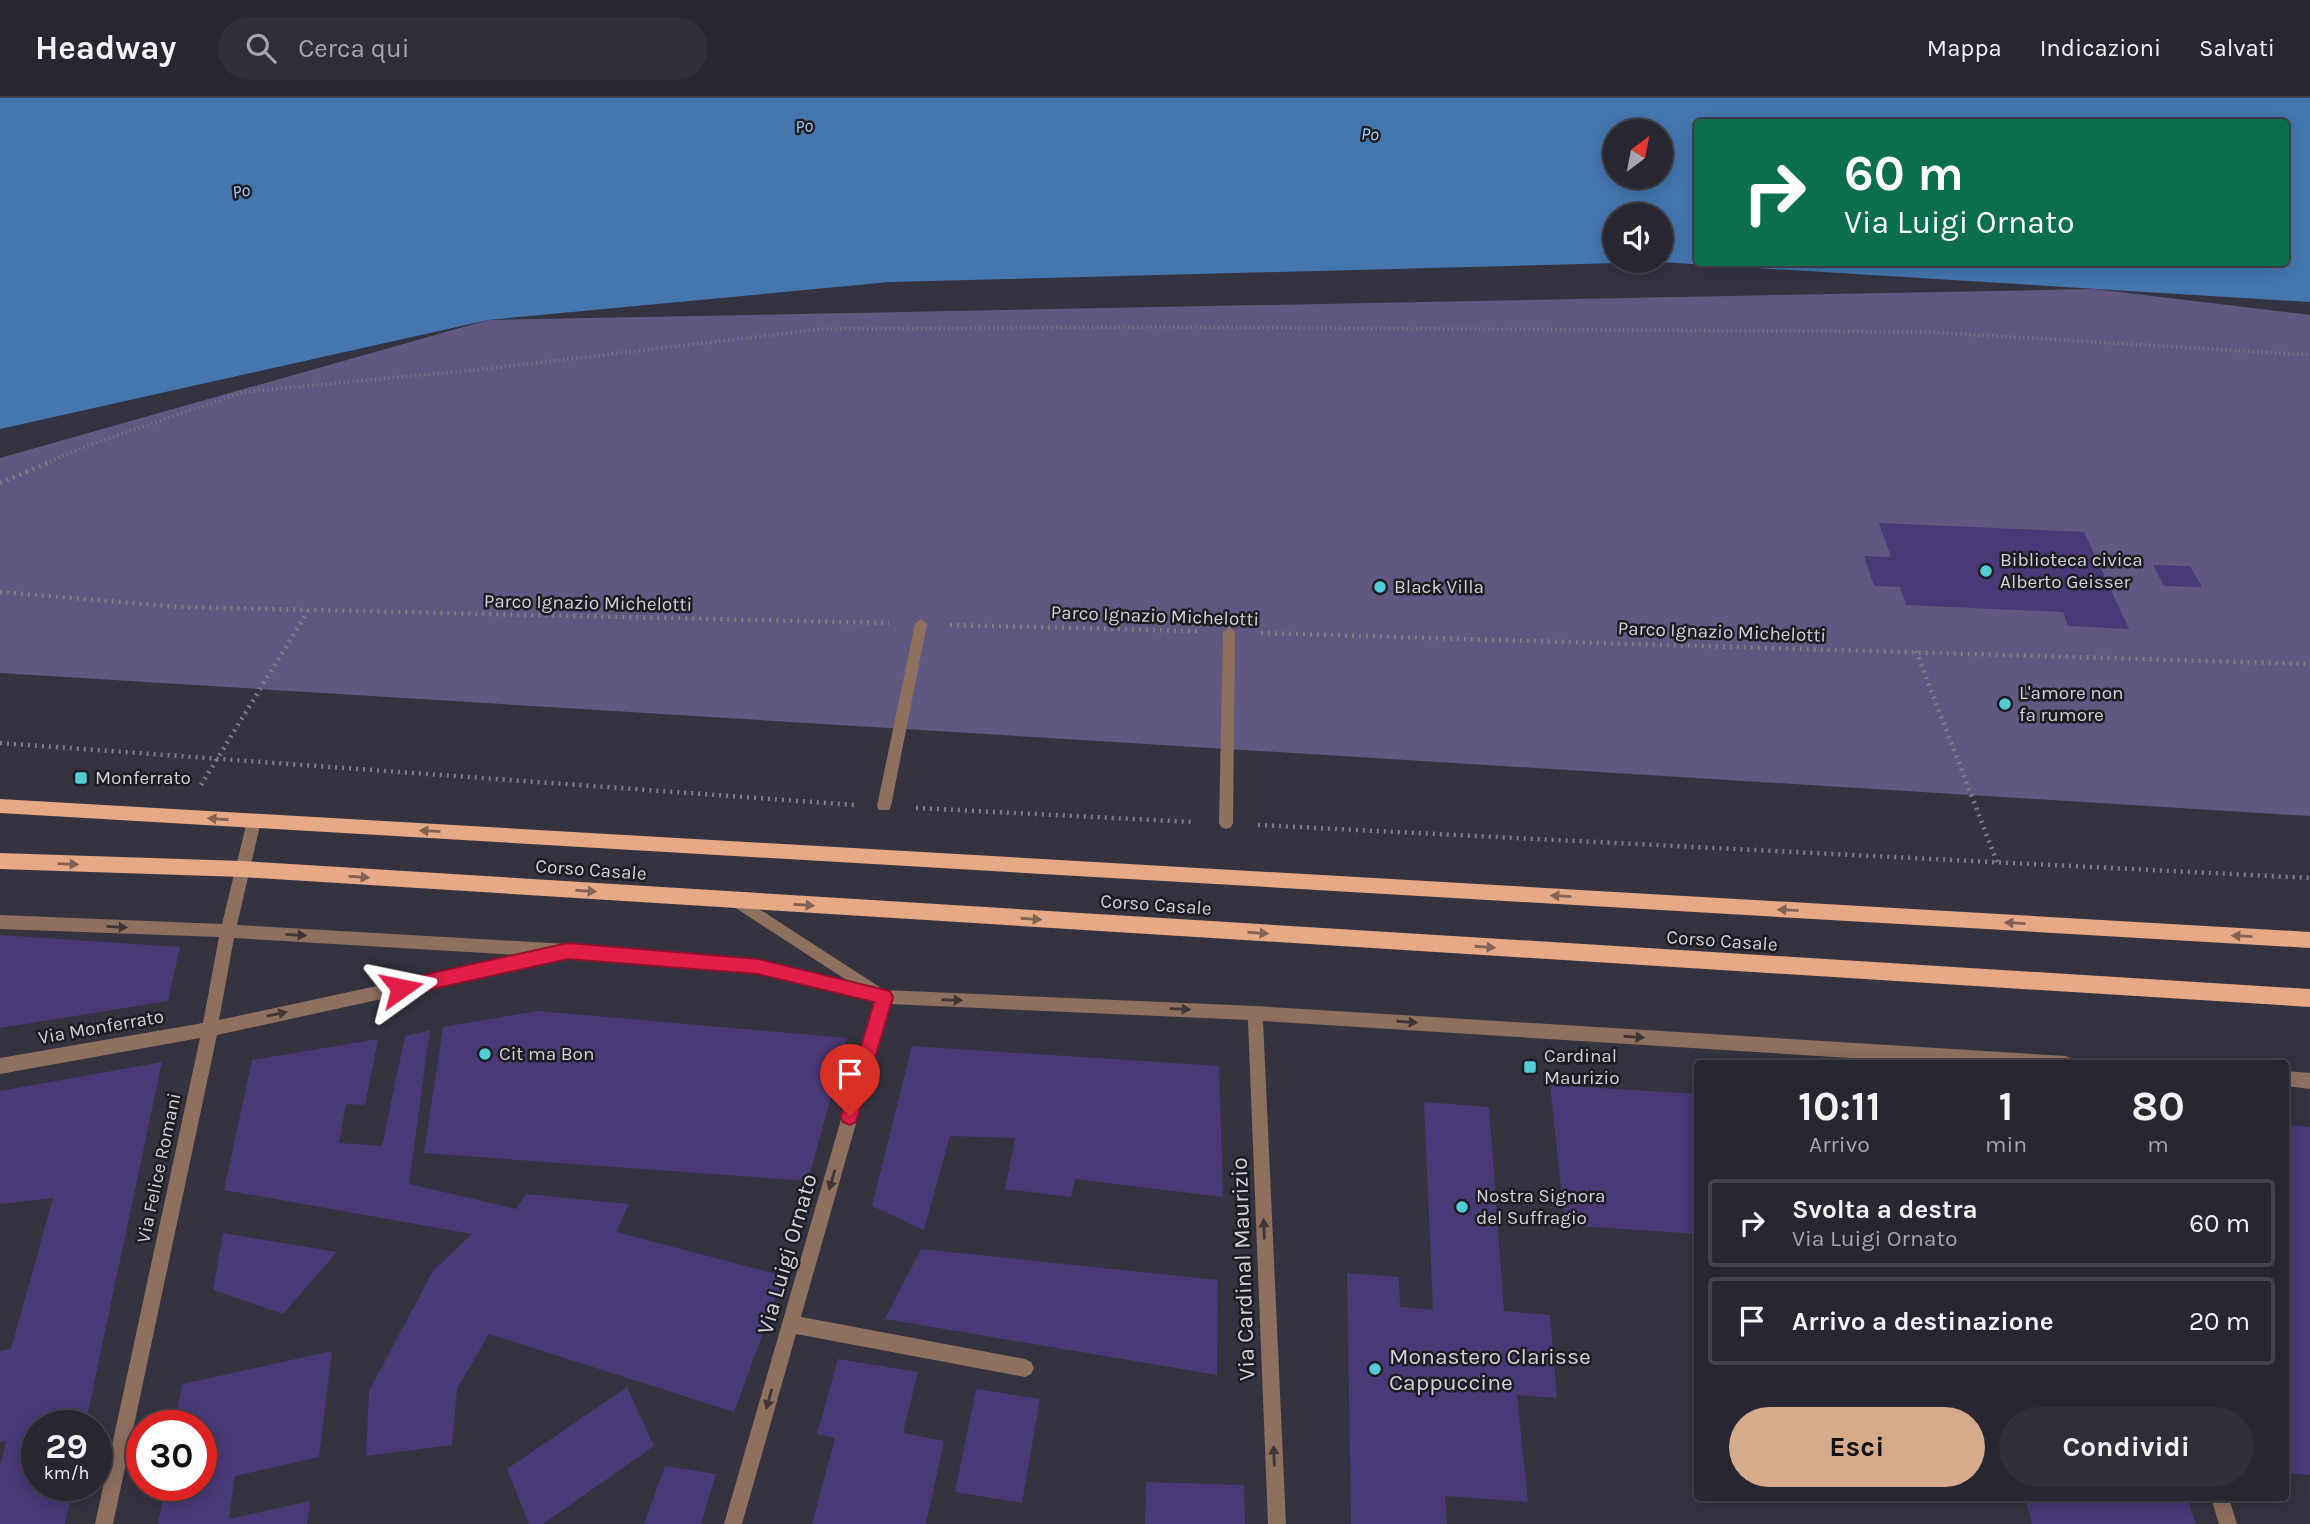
<!DOCTYPE html>
<html lang="it">
<style>
:root{--surface:#282630;--page:#302e38;--text:#f1f3f6;--muted:#a5a5ab;--line:#44434c;--accent:#d6ab8b}
body{margin:0;font-family:Karla,sans-serif;background:var(--page);color:var(--text);height:100vh;display:flex;flex-direction:column;font-size:26px;white-space:nowrap}
*{box-sizing:border-box;margin:0}
p{font-size:23px;color:var(--muted)}
.icon{flex:none;width:38px;height:38px;fill:none;stroke:currentColor;stroke-width:2;stroke-linecap:round;stroke-linejoin:round}
.map{position:relative;flex:1;overflow:hidden}
.side{position:absolute;left:1694px;top:962px;width:595px;height:441px;display:flex;flex-direction:column;background:var(--surface);border-radius:7px;box-shadow:0 4px 18px #0003,0 0 0 2px var(--line)}
.side>*{flex:none}
.guide{position:absolute;left:1694px;top:21px;width:595px;height:147px;border-radius:7px;box-shadow:0 4px 18px #0003,0 0 0 2px var(--line);background:#0b6e4f;color:#fff;overflow:hidden}
.needle{width:46px;rotate:32deg}
.buttons{position:absolute;left:1603px;top:21px;display:grid;gap:14px}
.buttons a{display:grid;place-items:center;width:70px;height:70px;border-radius:50%;background:var(--surface);box-shadow:0 4px 18px #0003,0 0 0 2px var(--line);font-size:35px}
.speed{position:absolute;left:21px;top:1312px;display:flex;gap:14px;font-size:35px;font-weight:700;text-align:center}
.speed>*{display:grid;place-content:center;width:91px;height:91px;border-radius:50%;background:var(--surface);box-shadow:0 4px 18px #0003,0 0 0 2px var(--line);line-height:1}
.speed small{font-size:18px;font-weight:400}
.speed .limit{border:10px solid #d22;background:#fff;color:#111}
.pin{position:absolute;display:grid;place-items:center;width:60px;height:60px;color:#fff;margin:-72px -30px;border-radius:50% 50% 50% 0;rotate:-45deg;box-shadow:0 0 7px #0007}
.pin .icon{rotate:45deg}
.me{position:absolute;width:77px;margin:-38px;rotate:78deg;stroke-linejoin:round;filter:drop-shadow(0 0 5px #0008)}
.turn{display:flex;align-items:center;gap:24px;height:147px;padding:0 35px;font-size:32px}
.turn .icon{width:91px;height:91px;stroke-width:2.5}
.turn b{display:block;font-size:49px;line-height:60px}
.eta{display:flex;justify-content:space-evenly;align-items:center;height:119px;text-align:center}
.eta b{font-size:42px;font-weight:700;line-height:49px}
.cta{display:flex;gap:14px;margin-top:auto;padding:14px 35px}
.cta a{flex:1;height:80px;border-radius:42px;background:var(--accent);color:#111;font-size:28px;font-weight:700;line-height:80px;text-align:center}
.cta a+a{background:var(--page);color:var(--text)}
ul{padding:0;list-style:none}
li{display:flex;align-items:center;gap:21px;height:88px;margin:0 14px 10px;padding:0 21px;border:4px solid var(--line);border-radius:7px}
li div{flex:1}
li b{display:block;font-size:26px}
li em{font-style:normal}
header{display:flex;align-items:center;gap:42px;box-sizing:border-box;height:98px;padding:0 35px;background:var(--surface);border-bottom:2px solid var(--line)}
header strong{font-size:33px}
nav{display:flex;gap:38px;margin-inline-start:auto;font-size:24px}
.search{width:490px;height:63px;background:var(--page);display:flex;align-items:center;gap:18px;box-sizing:border-box;padding:0 24px;border-radius:38px;color:var(--muted);font-size:26px}
.map>svg:first-child{display:block}
</style>
<header>
<strong>Headway</strong>
<div class="search"><svg class="icon" aria-label="search" viewBox="0 0 24 24"><circle cx="10" cy="10" r="6"/><path d="M15 15l6 6"/></svg>Cerca qui</div>
<nav><a>Mappa</a><a>Indicazioni</a><a>Salvati</a></nav>
</header>
<div class="map">
<svg width="2310" height="1426" viewBox="0 0 2310 1426">
<rect width="100%" height="100%" fill="#353340"/>
<path fill="#605880" d="M 2094,191 L 2310,217 L 2310,718 L 0,575 L 0,360 L 488,222 Z"/>
<path fill="#4477af" fill-rule="evenodd" d="M 0,0 L 2310,0 L 2310,204 L 1660,164 L 890,184 L 488,222 L 0,331 ZM 1698,24 L 2286,24 L 2286,164 L 1698,164 ZM 1615,33 L 1661,33 L 1661,79 L 1615,79 ZM 1615,117 L 1661,117 L 1661,163 L 1615,163 Z"/>
<path fill="#493977" d="M 1879,425 L 2084,434 L 2129,531 L 2068,528 L 2063,514 L 1906,507 L 1900,489 L 1874,488 L 1864,458 L 1891,459 Z
M 2153,467 L 2190,468 L 2202,489 L 2164,488 Z
M 0,837 L 180,849 L 168,903 L 0,930 Z
M 538,913 L 847,940 L 808,1083 L 424,1055 L 443,929 Z
M 430,932 L 409,1086 L 516,1111 L 526,1096 L 629,1106 L 616,1134 L 784,1178 L 734,1314 L 489,1236 L 457,1291 L 452,1347 L 366,1358 L 369,1293 L 433,1173 L 472,1136 L 224,1092 L 252,962 L 378,941 L 365,1007 L 346,1006 L 339,1045 L 382,1048 L 405,938 Z
M 912,948 L 1219,968 L 1223,1099 L 1075,1081 L 1071,1099 L 1005,1091 L 1015,1040 L 950,1038 L 924,1132 L 872,1108 Z
M 162,964 L 85,1328 L 37,1328 L 37,1388 L 73,1388 L 65,1426 L 0,1426 L 0,1368 L 6,1343 L 0,1344 L 0,1253 L 11,1251 L 53,1100 L 0,1106 L 0,993 Z
M 1550,987 L 1698,996 L 1698,1136 L 1565,1127 Z
M 1424,1004 L 1489,1009 L 1504,1213 L 1550,1217 L 1557,1300 L 1517,1297 L 1528,1404 L 1445,1398 L 1447,1426 L 1351,1426 L 1347,1175 L 1399,1179 L 1400,1209 L 1433,1212 Z
M 2286,1027 L 2310,1029 L 2310,1377 L 2286,1375 Z
M 223,1135 L 337,1154 L 283,1216 L 213,1192 Z
M 921,1151 L 1218,1182 L 1217,1277 L 885,1221 Z
M 332,1253 L 319,1359 L 235,1378 L 229,1421 L 310,1403 L 307,1426 L 158,1426 L 165,1388 L 201,1388 L 201,1328 L 175,1328 L 182,1286 Z
M 838,1261 L 918,1274 L 903,1335 L 944,1343 L 926,1426 L 812,1426 L 835,1340 L 817,1336 Z
M 627,1289 L 654,1348 L 543,1426 L 529,1426 L 507,1371 Z
M 976,1291 L 1040,1301 L 1022,1405 L 955,1394 Z
M 665,1368 L 716,1376 L 701,1426 L 644,1426 Z
M 1146,1384 L 1244,1387 L 1245,1426 L 1145,1426 Z
M 2025,1400 L 2187,1400 L 2196,1426 L 2032,1426 Z"/>
<g fill="none" stroke-linecap="round" stroke-linejoin="round">
<path stroke="#7e7d88" stroke-width="3.5" stroke-dasharray="1 3.5" stroke-linecap="butt" d="M 46,365 L 89,347 L 244,294 L 484,271 L 823,231 L 1160,229 L 1929,234 L 2310,257"/>
<path stroke="#7e7d88" stroke-width="4.5" stroke-dasharray="2 5" stroke-linecap="butt" d="M 0,385 L 50,364
M 0,494 L 179,509 L 889,525
M 950,527 L 1197,533
M 1261,535 L 2310,566
M 1916,553 L 1997,764
M 0,645 L 854,707
M 201,687 L 308,513
M 916,710 L 1193,724
M 1258,727 L 2310,780"/>
<path fill="#8e705f" fill-rule="evenodd" d="M 921,521 L 927,526 L 891,708 L 889,712 L 879,712 L 877,708 L 915,526 Z
M 1229,529 L 1235,534 L 1233,725 L 1231,729 L 1226,731 L 1221,729 L 1219,725 L 1223,534 Z
M 791,1217 L 1025,1261 L 1031,1264 L 1034,1270 L 1031,1276 L 1025,1279 L 791,1235 L 785,1232 L 782,1226 L 785,1220 Z"/>
<path fill="#8e705f" fill-rule="evenodd" d="M 254,717 L 259,719 L 261,723 L 237,827 L 568,846 L 758,862 L 848,883 L 731,807 L 729,802 L 731,797 L 736,796 L 884,892 L 1255,908 L 2066,958 L 2072,961 L 2074,966 L 1947,966 L 1263,923 L 1286,1426 L 1268,1426 L 1248,922 L 890,906 L 742,1426 L 724,1426 L 875,904 L 758,876 L 558,859 L 551,864 L 217,937 L 113,1426 L 95,1426 L 200,940 L 0,976 L 0,960 L 203,925 L 219,839 L 0,831 L 0,817 L 222,826 L 247,723 L 249,719 ZM 234,840 L 520,857 L 219,922 Z
M 2286,973 L 2310,975 L 2310,991 L 2286,988 Z
M 2211,1400 L 2229,1400 L 2237,1426 L 2219,1426 Z"/>
<path fill="#e6a885" fill-rule="evenodd" d="M 0,701 L 2310,834 L 2310,850 L 0,715 Z
M 0,755 L 242,763 L 2310,891 L 2310,909 L 242,779 L 0,771 Z"/>
</g>
<defs><path id="oneway-solid" d="M-6-.8H1V-3.2L6.5 0L1 3.2V.8H-6Z" transform="scale(1.75)"/></defs>
<g fill="#826254">
<use href="#oneway-solid" transform="translate(218 721) rotate(-176)"/>
<use href="#oneway-solid" transform="translate(430 733) rotate(-177)"/>
<use href="#oneway-solid" transform="translate(68 766) rotate(2)"/>
<use href="#oneway-solid" transform="translate(359 779) rotate(4)"/>
<use href="#oneway-solid" transform="translate(586 793) rotate(4)"/>
<use href="#oneway-solid" transform="translate(1561 798) rotate(-177)"/>
<use href="#oneway-solid" transform="translate(804 807) rotate(4)"/>
<use href="#oneway-solid" transform="translate(1788 812) rotate(-177)"/>
<use href="#oneway-solid" transform="translate(1031 821) rotate(4)"/>
<use href="#oneway-solid" transform="translate(2015 825) rotate(-177)"/>
<use href="#oneway-solid" transform="translate(1258 835) rotate(4)"/>
<use href="#oneway-solid" transform="translate(2242 838) rotate(-177)"/>
<use href="#oneway-solid" transform="translate(1485 849) rotate(4)"/>
</g>
<g fill="#3f3534">
<use href="#oneway-solid" transform="translate(117 829) rotate(3)"/>
<use href="#oneway-solid" transform="translate(296 837) rotate(3)"/>
<use href="#oneway-solid" transform="translate(952 902) rotate(2)"/>
<use href="#oneway-solid" transform="translate(1180 911) rotate(2)"/>
<use href="#oneway-solid" transform="translate(277 916) rotate(-12)"/>
<use href="#oneway-solid" transform="translate(1407 924) rotate(4)"/>
<use href="#oneway-solid" transform="translate(1634 939) rotate(4)"/>
<use href="#oneway-solid" transform="translate(832 1082) rotate(106)"/>
<use href="#oneway-solid" transform="translate(1264 1131) rotate(-92)"/>
<use href="#oneway-solid" transform="translate(769 1301) rotate(106)"/>
<use href="#oneway-solid" transform="translate(1274 1358) rotate(-92)"/>
</g>
<path fill="#e11d48" stroke="#92132f" stroke-width="2" d="M 568,845 L 758,861 L 890,893 L 893,899 L 856,1024 L 850,1027 L 843,1024 L 841,1018 L 874,904 L 758,876 L 568,861 L 401,898 L 394,895 L 392,890 L 394,884 L 401,882 Z"/>
<g fill="#52ccd5" stroke="#1d1c22" stroke-width="2.5">
<circle cx="1986" cy="473" r="7"/>
<circle cx="1380" cy="489" r="7"/>
<circle cx="2005" cy="606" r="7"/>
<rect x="74" y="673" width="14" height="14" rx="3.5"/>
<circle cx="485" cy="956" r="7"/>
<rect x="1523" y="962" width="14" height="14" rx="3.5"/>
<circle cx="1462" cy="1109" r="7"/>
<circle cx="1375" cy="1271" r="7"/>
</g>
<g text-anchor="middle" dominant-baseline="central" stroke-width="5" stroke-linejoin="round" paint-order="stroke">
<g font-size="18" font-style="italic" fill="#a6d0ff" stroke="#1d1c22">
<text transform="translate(804 28) rotate(-6)">Po</text>
<text transform="translate(1370 36) rotate(3)">Po</text>
<text transform="translate(241 93) rotate(-11)">Po</text>
</g>
<g font-size="19" fill="#d3d2da" stroke="#1d1c22" text-anchor="start">
<text x="2000" y="462">Biblioteca civica<tspan x="2000" dy="22">Alberto Geisser</tspan></text>
<text x="1394" y="489">Black Villa</text>
<text x="2019" y="595">L'amore non<tspan x="2019" dy="22">fa rumore</tspan></text>
<text x="95" y="680">Monferrato</text>
<text x="499" y="956">Cit ma Bon</text>
<text x="1544" y="958">Cardinal<tspan x="1544" dy="22">Maurizio</tspan></text>
<text x="1476" y="1098">Nostra Signora<tspan x="1476" dy="22">del Suffragio</tspan></text>
</g>
<g font-size="19" fill="#d3d2da" stroke="#1d1c22">
<text transform="translate(588 505) rotate(1)">Parco Ignazio Michelotti</text>
<text transform="translate(1155 518) rotate(2)">Parco Ignazio Michelotti</text>
<text transform="translate(1722 534) rotate(2)">Parco Ignazio Michelotti</text>
<text transform="translate(591 772) rotate(4)">Corso Casale</text>
<text transform="translate(1156 807) rotate(4)">Corso Casale</text>
<text transform="translate(1722 843) rotate(4)">Corso Casale</text>
<text transform="translate(101 929) rotate(-10)">Via Monferrato</text>
<text transform="translate(159 1070) rotate(-78)">Via Felice Romani</text>
</g>
<g font-size="23" fill="#d3d2da" stroke="#1d1c22">
<text transform="translate(787 1156) rotate(-74)">Via Luigi Ornato</text>
<text transform="translate(1243 1171) rotate(-92)">Via Cardinal Maurizio</text>
</g>
<g font-size="23" fill="#d3d2da" stroke="#1d1c22" text-anchor="start">
<text x="1389" y="1258">Monastero Clarisse<tspan x="1389" dy="26">Cappuccine</tspan></text>
</g>
</g>
</svg>
<div class="buttons">
<a><svg class="needle" viewBox="-14 -14 28 28"><path d="M0-13l5 13h-10z" fill="#e53935"/><path d="M0 13l5-13h-10z" fill="#a5a5ab"/></svg></a>
<a><svg class="icon" aria-label="sound" viewBox="0 0 24 24"><path d="M4 9h4l5-4v14l-5-4H4zM17 9q2 3 0 6"/></svg></a>
</div>
<div class="speed"><div>29<small>km/h</small></div><div class="limit">30</div></div>
<div class="pin" style="left:850px;top:1018px;background:#d93025"><svg class="icon" aria-label="arrive" viewBox="0 0 24 24"><path d="M6 21V4h12l-3 4 3 4H6"/></svg></div>
<svg class="me" style="left:401px;top:890px" viewBox="-20 -20 40 40"><path d="M0-17L14 15 0 8-14 15z" fill="#e11d48" stroke="#fff" stroke-width="4"/></svg>
<div class="guide">
<div class="turn"><svg class="icon" aria-label="right" viewBox="0 0 24 24"><path d="M7 20v-9h11M14 6l5 5-5 5"/></svg><div><b>60 m</b>Via Luigi Ornato</div></div>
</div>
<section class="side">
<div class="eta">
<div><b>10:11</b><p>Arrivo</p></div>
<div><b>1</b><p>min</p></div>
<div><b>80</b><p>m</p></div>
</div>
<ul>
<li><svg class="icon" aria-label="right" viewBox="0 0 24 24"><path d="M7 20v-9h11M14 6l5 5-5 5"/></svg><div><b>Svolta a destra</b><p>Via Luigi Ornato</p></div><em>60 m</em></li>
<li><svg class="icon" aria-label="arrive" viewBox="0 0 24 24"><path d="M6 21V4h12l-3 4 3 4H6"/></svg><div><b>Arrivo a destinazione</b></div><em>20 m</em></li>
</ul>
<div class="cta"><a>Esci</a><a>Condividi</a></div>
</section>
</div>
